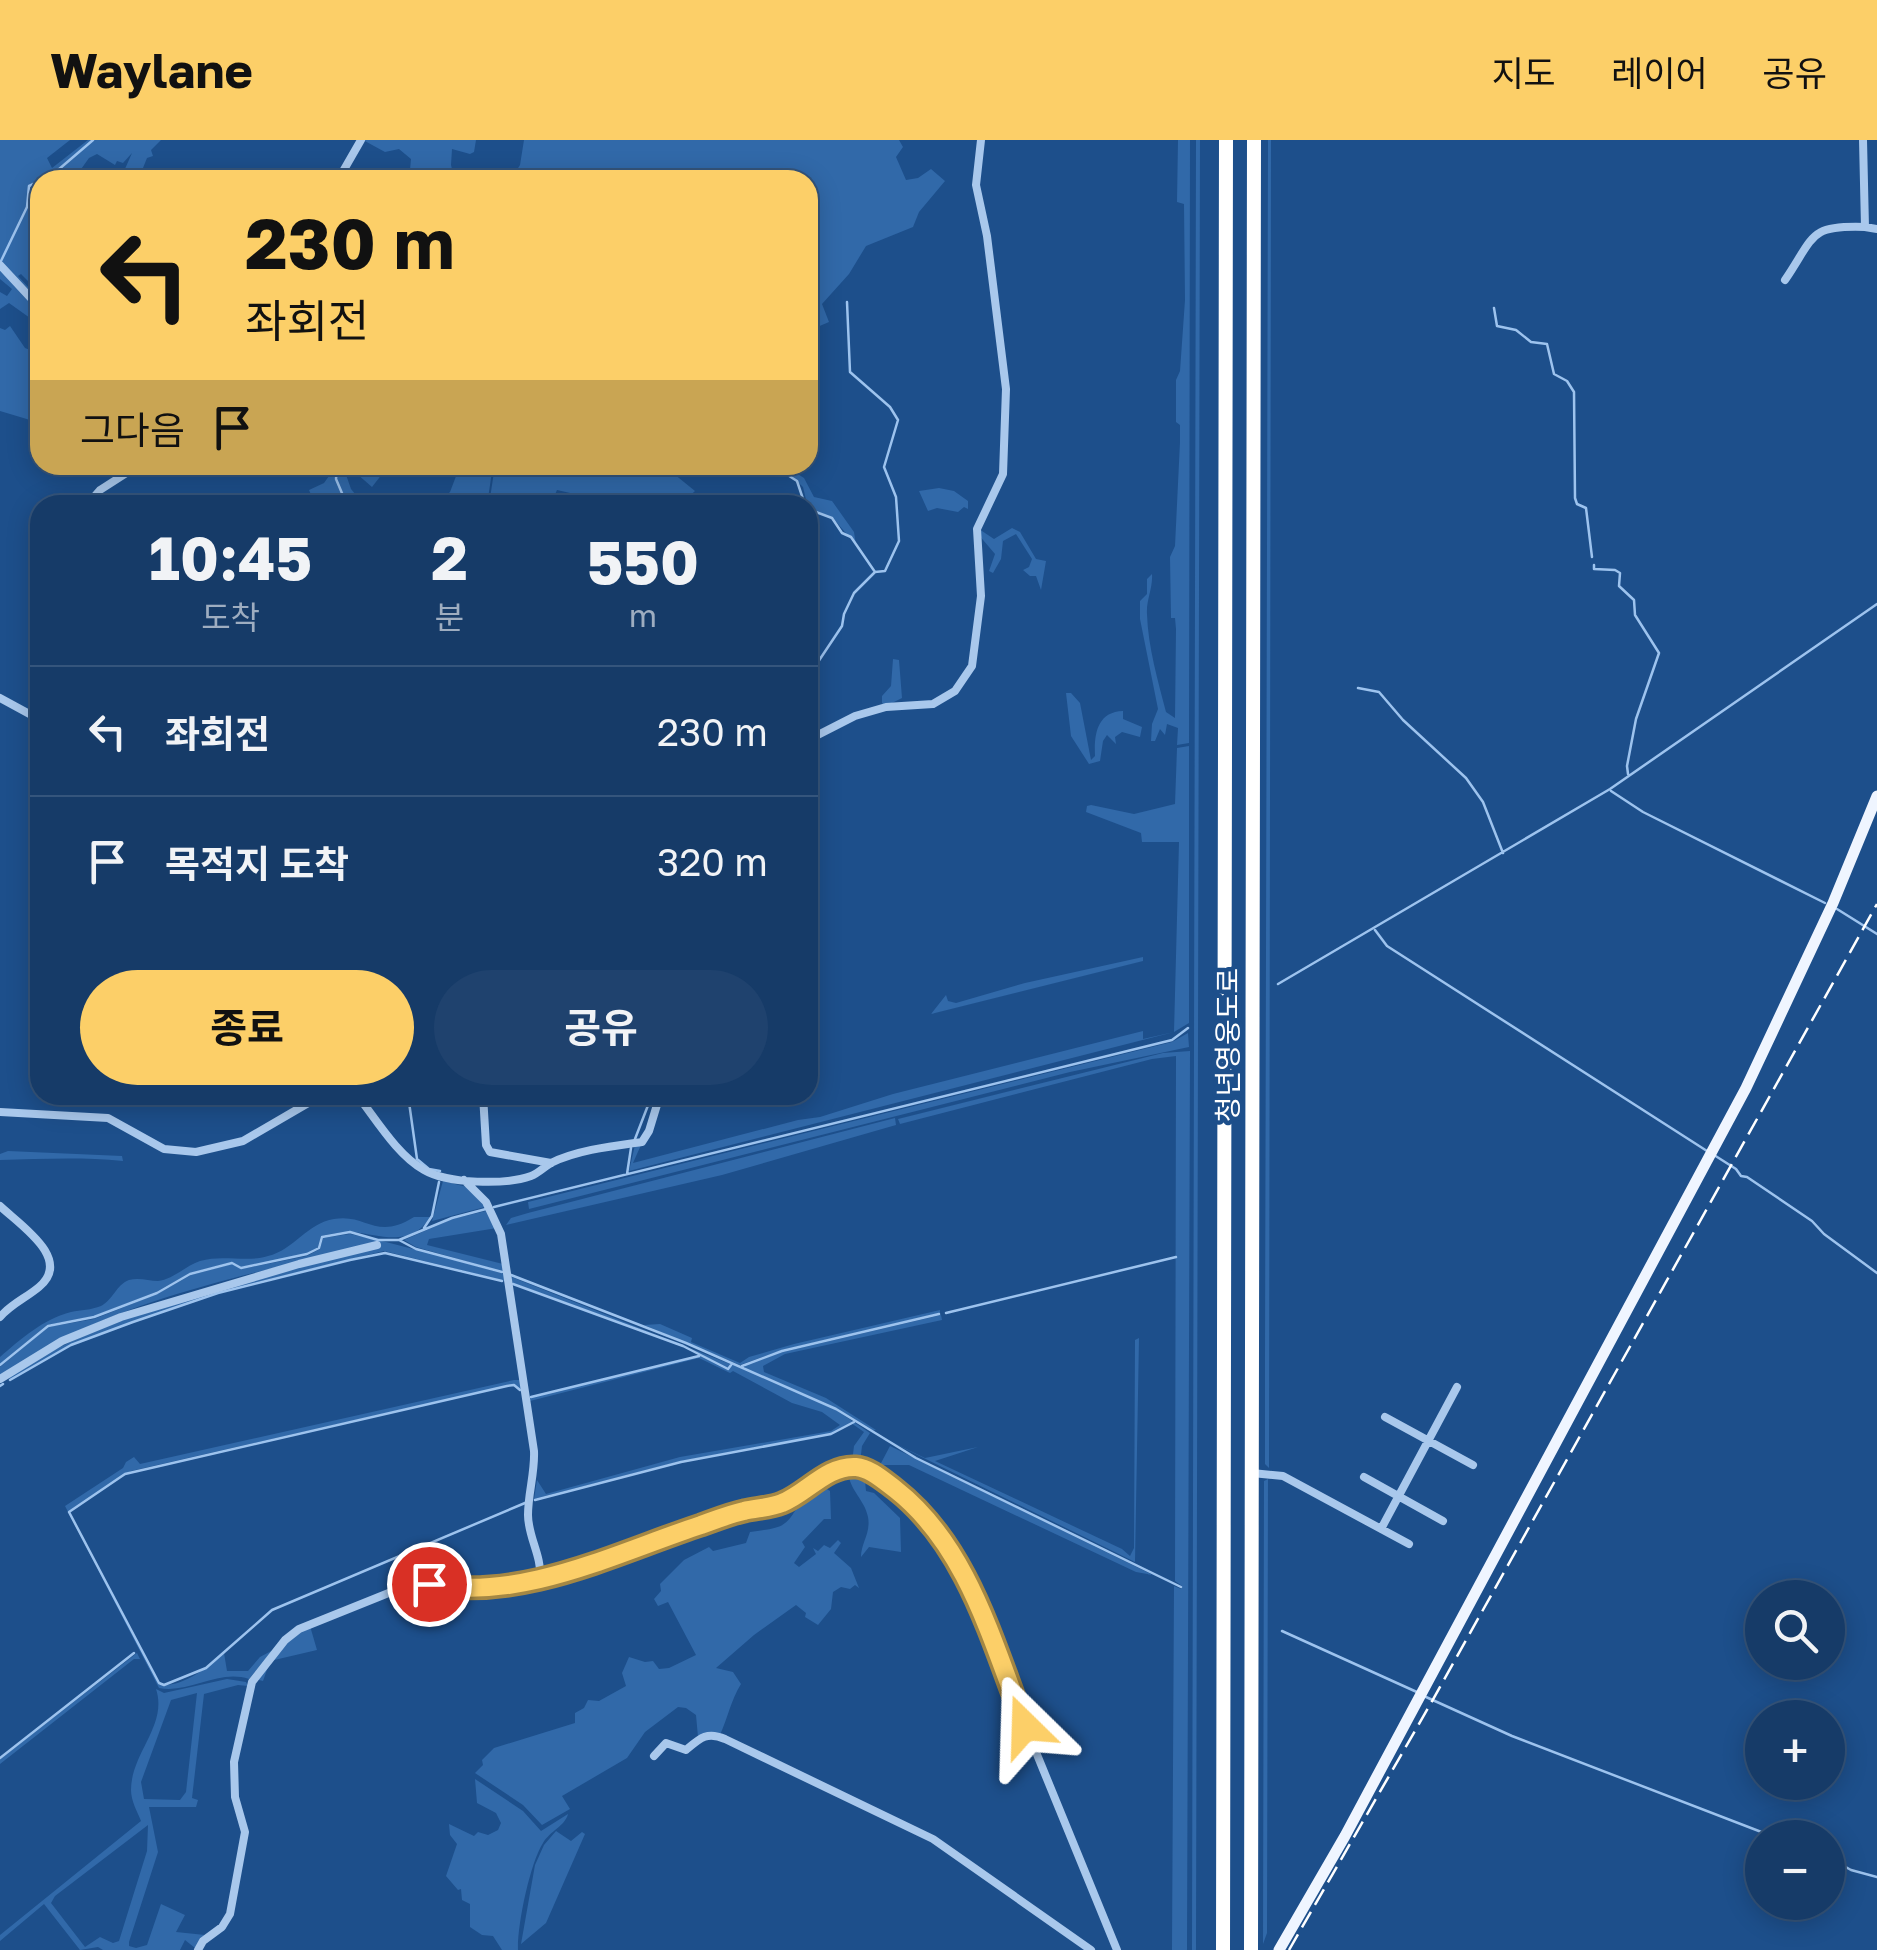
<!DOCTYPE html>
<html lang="ko">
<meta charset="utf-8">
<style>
:root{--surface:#163b68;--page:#1f426e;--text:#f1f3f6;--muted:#9eadc0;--line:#35557c;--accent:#fccf68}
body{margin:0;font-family:"Golos Text","Noto Sans KR",sans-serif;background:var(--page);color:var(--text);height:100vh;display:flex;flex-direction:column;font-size:38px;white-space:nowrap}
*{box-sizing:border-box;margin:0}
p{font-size:32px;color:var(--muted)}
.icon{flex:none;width:55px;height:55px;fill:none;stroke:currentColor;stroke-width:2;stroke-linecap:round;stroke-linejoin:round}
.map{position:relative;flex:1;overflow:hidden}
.details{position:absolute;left:30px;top:355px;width:788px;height:610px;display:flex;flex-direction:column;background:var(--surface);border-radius:30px;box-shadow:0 5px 25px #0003,0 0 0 2px var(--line)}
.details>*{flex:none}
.top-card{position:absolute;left:30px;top:30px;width:788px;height:305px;border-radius:30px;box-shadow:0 5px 25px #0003,0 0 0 2px var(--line);background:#fccf68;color:#111;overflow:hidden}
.controls{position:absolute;left:1745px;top:1440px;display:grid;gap:20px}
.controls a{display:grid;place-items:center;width:100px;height:100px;border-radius:50%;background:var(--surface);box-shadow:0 5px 25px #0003,0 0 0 2px var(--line);font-size:50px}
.pin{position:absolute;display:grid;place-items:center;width:85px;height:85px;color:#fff;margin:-42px;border:5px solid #fff;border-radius:50%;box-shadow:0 2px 10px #0007}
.me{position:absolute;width:110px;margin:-55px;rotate:338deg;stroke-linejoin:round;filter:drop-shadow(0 0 8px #0008)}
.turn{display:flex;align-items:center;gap:35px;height:210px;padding:0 50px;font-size:45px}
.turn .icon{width:130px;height:130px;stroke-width:2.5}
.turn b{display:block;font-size:70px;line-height:85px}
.then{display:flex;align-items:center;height:95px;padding:0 50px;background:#0003;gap:20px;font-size:38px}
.eta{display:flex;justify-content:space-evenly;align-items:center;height:170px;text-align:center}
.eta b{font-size:60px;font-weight:700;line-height:70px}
.primary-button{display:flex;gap:20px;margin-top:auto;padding:20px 50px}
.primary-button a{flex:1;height:115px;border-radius:60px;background:var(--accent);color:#111;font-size:40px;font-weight:700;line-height:115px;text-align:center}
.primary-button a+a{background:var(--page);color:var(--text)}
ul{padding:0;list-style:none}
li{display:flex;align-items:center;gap:30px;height:130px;padding:0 50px;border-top:2px solid var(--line)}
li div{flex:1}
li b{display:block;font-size:38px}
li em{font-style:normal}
header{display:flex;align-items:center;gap:60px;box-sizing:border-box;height:140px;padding:0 50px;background:var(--accent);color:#111}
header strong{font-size:48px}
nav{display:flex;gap:55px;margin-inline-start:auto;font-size:35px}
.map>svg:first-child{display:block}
</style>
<header>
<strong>Waylane</strong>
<nav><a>지도</a><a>레이어</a><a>공유</a></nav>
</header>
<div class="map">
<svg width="1877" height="1810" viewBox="0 0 1877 1810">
<rect width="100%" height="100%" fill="#1d4f8b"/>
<path fill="#3169a9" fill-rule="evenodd" d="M 0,0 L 70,0 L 47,18 L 52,28 L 88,0 L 161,0 L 151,10 L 153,16 L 147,18 L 143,28 L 153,40 L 116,40 L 121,38 L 132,13 L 123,23 L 117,21 L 115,25 L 97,14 L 89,18 L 79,32 L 97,40 L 40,40 L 40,145 L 31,144 L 21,134 L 18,136 L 40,160 L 40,166 L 0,122 Z
M 363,0 L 476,0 L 474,12 L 470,14 L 452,9 L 451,25 L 454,37 L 445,39 L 410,30 L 411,19 L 399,9 L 385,12 Z
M 524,0 L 899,0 L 903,7 L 896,17 L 906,40 L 918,38 L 931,29 L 945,41 L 919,72 L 913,87 L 866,106 L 849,134 L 822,164 L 829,182 L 815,188 L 808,196 L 808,40 L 517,40 L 515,33 L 520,25 Z
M 1178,0 L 1190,0 L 1189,603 L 1177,605 L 1178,588 L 1167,584 L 1165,595 L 1160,589 L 1155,601 L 1151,601 L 1152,584 L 1158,569 L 1140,479 L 1140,461 L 1147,454 L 1147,439 L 1152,434 C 1153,448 1146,461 1147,474 C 1148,507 1158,541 1166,572 L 1175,578 L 1176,489 L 1175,478 L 1171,478 L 1170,417 L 1175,406 L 1180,302 L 1180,285 L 1176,282 L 1176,240 L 1180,231 L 1185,160 L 1184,64 L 1177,62 Z
M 1196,0 L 1200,0 L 1196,1810 L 1192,1810 Z
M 1268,0 L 1271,0 L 1269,1328 L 1265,1324 L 1265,1216 Z
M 0,128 L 40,171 L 40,199 L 37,183 L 9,163 L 0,169 L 0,152 L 7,156 L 12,149 L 0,139 Z
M 10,186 L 25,208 L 40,214 L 40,283 L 0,271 L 0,188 L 5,190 Z
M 337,325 L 341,326 L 342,325 L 401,325 L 386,329 L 372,347 L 349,327 L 343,326 L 351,349 L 364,365 L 348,365 L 336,339 Z
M 465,325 L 493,325 L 487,365 L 435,365 L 450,352 L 458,331 Z
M 495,325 L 663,325 L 695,351 L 680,365 L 593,365 L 592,358 L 557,350 L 553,359 L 530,365 L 489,365 Z
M 790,329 L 804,338 L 814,357 L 832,361 L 854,392 L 856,405 L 832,377 L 808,368 L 803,347 L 785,330 Z
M 329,336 L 335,336 L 346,365 L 310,365 L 312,357 L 309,350 L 324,343 Z
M 939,348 L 954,351 L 968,361 L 968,369 L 964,367 L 958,372 L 937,368 L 928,371 L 919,351 Z
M 1012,388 L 1020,392 L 1036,419 L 1046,421 L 1041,450 L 1036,436 L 1030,436 L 1023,430 L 1029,427 L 1032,419 L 1016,394 L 1003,401 L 1001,419 L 993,433 L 989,431 L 995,414 L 978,394 L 979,389 L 994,399 Z
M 893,519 L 899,520 L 902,558 L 886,566 L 882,563 L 882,556 L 891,546 Z
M 1066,553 L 1071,553 L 1080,563 L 1091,620 L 1095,616 C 1094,594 1097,572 1123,571 L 1123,579 L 1142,587 L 1140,597 L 1122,592 L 1115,597 L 1116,604 L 1107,595 L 1103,601 L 1100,621 L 1089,624 L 1071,596 Z
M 1189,606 L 1189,883 L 1174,892 L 629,1031 L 635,1005 L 641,1005 L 633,1023 L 798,980 L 820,977 L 893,954 L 1143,891 L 1143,899 L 1174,892 L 1179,702 L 1142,702 L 1141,693 L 1086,672 L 1087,666 L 1091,665 L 1134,674 L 1175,664 L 1177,608 Z
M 1143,817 L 1143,821 L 931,874 L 946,855 L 948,861 L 956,863 L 1025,843 Z
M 1188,893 L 1189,907 L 1070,932 L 529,1069 L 528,1062 L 1172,902 Z
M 1190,911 L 1187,1810 L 1172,1810 L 1174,1446 L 1181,1449 L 1182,1446 L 1175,1441 L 1176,916 L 1152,919 L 900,984 L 898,979 L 1163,913 Z
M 895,978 L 896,985 L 722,1035 L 506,1085 L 511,1078 L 528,1073 Z
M 8,1011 L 122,1016 L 123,1021 C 82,1017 41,1019 0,1020 L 0,1014 Z
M 443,1041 L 467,1047 L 485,1067 L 432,1081 Z
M 486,1071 L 497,1088 L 429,1099 L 427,1105 L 503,1124 L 504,1132 L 416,1107 L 404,1100 L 452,1079 Z
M 414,1077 L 430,1077 C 412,1107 382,1096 354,1092 C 344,1091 332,1094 321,1096 L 318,1107 L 306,1114 L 241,1127 L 232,1122 L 190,1133 L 156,1152 L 94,1176 L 47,1185 L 0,1224 L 0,1217 C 21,1199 43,1179 71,1172 C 81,1170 91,1170 101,1166 C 113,1160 116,1145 129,1140 C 139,1137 149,1141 158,1141 C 172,1140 187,1125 200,1121 C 224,1114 245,1123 268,1116 C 294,1110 307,1083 334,1079 C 366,1073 376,1101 414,1077 Z
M 350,1094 C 402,1105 452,1119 504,1134 L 505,1141 L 384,1111 L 217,1152 L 70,1205 L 9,1240 L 11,1234 C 98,1182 175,1160 271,1134 C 306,1124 341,1111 377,1107 L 376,1103 C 278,1128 148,1153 59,1201 C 39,1212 20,1225 0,1237 L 0,1227 L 48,1187 L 94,1179 L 157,1154 L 191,1135 L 232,1124 L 241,1129 L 307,1116 L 320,1109 L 323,1098 Z
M 509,1136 L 730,1224 L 727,1228 L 684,1205 L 510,1142 Z
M 940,1170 L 940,1173 L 782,1210 L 740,1225 L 644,1185 L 660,1184 L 692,1198 L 691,1202 L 740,1223 L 749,1217 L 794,1204 Z
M 941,1175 L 942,1180 L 785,1214 L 763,1226 L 764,1232 L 826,1258 L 876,1290 L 871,1291 L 828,1264 L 746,1229 L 836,1270 L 870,1293 L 862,1306 L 860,1323 L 835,1329 L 785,1360 L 743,1369 L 779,1360 L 819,1335 L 852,1322 L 854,1306 L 864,1292 L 851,1283 L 831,1294 L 681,1321 L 534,1359 L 537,1340 L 546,1354 L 680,1317 L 831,1291 L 840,1285 L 822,1272 L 792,1263 L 733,1231 L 730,1233 L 699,1218 L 530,1261 L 529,1257 L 700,1216 L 728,1230 L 732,1224 L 745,1230 L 745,1225 L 783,1212 Z
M 1139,1198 L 1135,1422 L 873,1293 L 925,1318 L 978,1307 L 935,1321 L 1122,1409 L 1130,1416 L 1134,1408 L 1135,1200 Z
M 514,1240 L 520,1240 L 524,1253 L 514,1244 L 131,1331 L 69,1371 L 160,1545 C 183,1547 207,1528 224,1513 L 227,1531 L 248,1531 L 260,1517 L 273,1510 L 249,1539 C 218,1529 189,1554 159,1548 L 65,1366 L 123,1328 L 126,1322 L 134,1317 L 140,1324 Z
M 890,1306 L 1153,1435 L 1136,1432 L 909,1325 L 880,1325 Z
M 848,1331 L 868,1335 L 865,1341 L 866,1351 L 874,1353 L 900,1378 L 901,1412 L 869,1407 L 861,1417 C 861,1403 871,1393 868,1377 C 865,1360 849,1350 848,1331 Z
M 1268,1339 L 1267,1793 L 1263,1804 L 1264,1341 Z
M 824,1347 L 830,1351 L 831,1379 L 824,1379 L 802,1402 L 805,1407 L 794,1423 L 799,1427 L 816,1414 L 813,1408 L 818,1411 L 824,1405 L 830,1408 L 838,1400 L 841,1403 L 834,1413 L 851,1428 L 859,1448 L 855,1445 L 850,1449 L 841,1447 L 833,1452 L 831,1469 L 818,1485 L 805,1477 L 806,1473 L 796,1465 L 754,1495 L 716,1528 L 733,1532 L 741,1544 C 731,1560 728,1577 720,1595 L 710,1592 L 698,1597 L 696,1575 L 686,1568 L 678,1567 L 645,1592 L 627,1618 L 562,1656 L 570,1669 L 542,1685 L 523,1665 L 475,1633 L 483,1625 L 482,1620 L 494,1608 L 575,1583 L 575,1573 L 584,1568 L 588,1560 L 599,1561 L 626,1546 L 622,1533 L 629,1517 L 645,1522 L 653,1521 L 659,1529 L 669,1528 L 696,1515 L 668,1462 L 658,1466 L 654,1459 L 661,1451 L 660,1444 L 684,1420 L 709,1407 L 713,1411 L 746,1403 L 750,1392 C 787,1387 785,1388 804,1356 L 811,1358 Z
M 310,1486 L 317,1510 L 270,1521 L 263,1541 L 255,1539 L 286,1501 Z
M 137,1513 L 140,1519 L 134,1519 L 0,1624 L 0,1619 Z
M 227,1539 L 246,1542 L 248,1546 L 238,1545 L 204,1554 L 192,1658 L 198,1660 L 196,1667 L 149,1667 L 158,1712 L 129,1802 L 129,1806 L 136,1808 L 147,1805 L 161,1764 L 185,1775 L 176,1792 L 205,1795 L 195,1808 L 185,1800 L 180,1810 L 103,1810 L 98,1807 L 80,1810 L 44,1764 L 0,1801 L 0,1795 L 141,1681 C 137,1671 131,1661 131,1650 C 131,1613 168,1585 156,1549 L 164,1553 ZM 197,1553 L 186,1652 L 180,1660 L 144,1659 L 141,1642 L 171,1560 ZM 148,1685 L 147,1711 L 119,1801 L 113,1803 L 100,1797 L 85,1807 L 51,1763 L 55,1756 Z
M 475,1639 L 523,1671 L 541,1691 L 568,1674 C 565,1686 550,1691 543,1703 C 530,1723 517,1786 518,1810 L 502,1810 L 493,1796 L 482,1795 L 470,1787 L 470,1764 L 462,1760 L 461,1749 L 458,1750 L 446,1736 L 457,1704 L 450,1695 L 449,1684 L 474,1696 L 478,1692 L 488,1695 L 498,1690 L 501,1683 L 496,1673 L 477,1663 Z
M 556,1691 L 571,1701 L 582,1692 L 585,1694 L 546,1783 L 521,1804 L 535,1725 L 544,1705 Z"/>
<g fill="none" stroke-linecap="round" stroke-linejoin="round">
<path stroke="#9dc3ee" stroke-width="2.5" d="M 42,40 L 58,30 L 93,0
M 1,121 L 27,67 L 29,46 L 40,41
M 847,162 L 850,232 L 890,267 L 898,280 L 884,327 L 896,357 L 899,401 L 885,431 L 875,432
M 1494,168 L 1497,186 L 1516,190 L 1531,202 L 1547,204 L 1554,234 L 1567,241 L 1574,252 L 1575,358 L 1577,364 L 1586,368 L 1592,417
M 337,325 L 336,339 L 347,365
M 772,325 L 797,341 L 805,365
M 808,369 L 832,378 L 842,393 L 851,397 L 875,432 L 854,453 L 844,474 L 842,486 L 808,537
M 1594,425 L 1594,429 L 1615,430 L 1620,433 L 1619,446 L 1634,460 L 1635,475 L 1659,513 L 1636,579 L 1627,626 L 1628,634
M 1358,548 L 1379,552 L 1403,580 L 1466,638 L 1483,662 L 1503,713
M 1611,651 L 1643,672 L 1825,763
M 1837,769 L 1877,794
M 1375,790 L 1387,806 L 1707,1011
M 1278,844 L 1610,649 L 1877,464
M 408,955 L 417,1019 L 429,1029 L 440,1031
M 635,999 L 652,955
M 1714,1015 L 1736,1029 L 1741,1036 L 1747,1037 L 1812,1081 L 1824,1094 L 1877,1133
M 627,1034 L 631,1008
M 494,1067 L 1172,900 L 1188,888
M 424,1088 L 432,1076 L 439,1042
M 399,1100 L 416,1109 L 502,1132
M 511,1135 L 686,1203 L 836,1269 L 916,1318 L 1181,1447
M 513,1144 L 683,1206 L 728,1229 L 731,1225
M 946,1173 L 1176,1117
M 0,1225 L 48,1186 L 94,1177 L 157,1153 L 190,1134 L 232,1123 L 241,1128 L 307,1114 L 319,1108 L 322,1097 L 350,1092 L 378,1100 L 399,1100 L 452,1078 L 486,1069
M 742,1226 L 782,1211 L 939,1174
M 10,1240 L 71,1205 L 133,1182 L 218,1153 L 350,1120 L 385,1113 L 502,1141
M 0,1246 L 3,1244
M 520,1250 L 514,1245 L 507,1246 L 125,1334 L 69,1372 L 159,1543 L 164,1545 L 206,1528 L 272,1470 L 525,1363
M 531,1257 L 699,1216
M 535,1360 L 681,1322 L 831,1294 L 854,1282
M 1282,1491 L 1419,1553
M 1426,1557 L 1512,1596 L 1777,1698
M 0,1618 L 134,1513
M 1828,1717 L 1851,1730 L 1877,1737"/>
<path stroke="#a9c8ec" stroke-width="8" d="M 1863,0 L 1865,87 L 1877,89
M 338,40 L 361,0
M 0,125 L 40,168
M 1785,140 C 1815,96 1808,85 1865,87
M 87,365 L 100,350 L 139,325
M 40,521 L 35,577 L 40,609
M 0,558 L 35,577
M 808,600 L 855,576 L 886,567 L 933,564 L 955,551 L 972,526 L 981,456 L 977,389 L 1003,334 L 1006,249 L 987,96 L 976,45 L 981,0
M 357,955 C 376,979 397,1015 424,1030 C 448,1044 506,1045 531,1036 C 539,1033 544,1027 551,1023 C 577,1010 613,1006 642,1002 L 649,991 L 660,955
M 483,955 L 486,1005 L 490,1012 L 551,1023
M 0,972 L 108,978 L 164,1009 L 196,1012 L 243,1001 L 322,955
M 464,1040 L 486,1062 L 501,1094 L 534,1311 C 535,1333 528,1353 528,1375 C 528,1397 542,1416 540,1438
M 0,1066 C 20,1085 73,1119 39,1147 C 26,1158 11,1164 0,1177
M 0,1239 L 62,1201 L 121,1177 L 299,1124 L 377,1105
M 1385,1277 L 1473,1325
M 1252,1333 L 1283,1336 L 1409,1404
M 1364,1337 L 1443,1381
M 1381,1389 L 1457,1247
M 654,1616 L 666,1603 L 686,1610 C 700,1598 707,1591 725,1599 L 933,1699 L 1091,1810
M 198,1810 L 203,1801 L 222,1787 L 230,1774 L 245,1692 L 235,1657 L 234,1622 L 252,1542 L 285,1500 L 299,1489 L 406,1446 L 429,1444 L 472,1450 L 540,1438 L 743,1371 L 783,1363 L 815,1341 L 853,1326 L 865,1329 L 886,1342 L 919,1369 L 959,1424 L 1117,1810"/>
<path stroke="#eff5ff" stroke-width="11" d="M 1279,1810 L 1345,1696 L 1746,948 L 1833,763 L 1877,656"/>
<path stroke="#fff" stroke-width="14" d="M 1223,1810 L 1226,0
M 1251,1810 L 1254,0"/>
<path stroke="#fff" stroke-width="2.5" stroke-dasharray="18 8" stroke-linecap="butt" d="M 1289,1810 L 1431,1563 L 1877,764"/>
</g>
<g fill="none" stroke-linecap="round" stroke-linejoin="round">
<defs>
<path id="route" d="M 429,1444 C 521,1462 616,1413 701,1385 C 715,1380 730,1374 744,1371 C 756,1368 770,1368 782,1363 C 806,1354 827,1325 856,1327 C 870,1328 884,1341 895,1349 C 968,1406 992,1502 1025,1586"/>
</defs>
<use href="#route" stroke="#a48744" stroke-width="25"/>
<use href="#route" stroke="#fccf68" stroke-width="18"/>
</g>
<g text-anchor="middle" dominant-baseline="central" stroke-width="9" stroke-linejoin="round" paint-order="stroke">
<g font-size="28" fill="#fff" stroke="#1d4f8b">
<text transform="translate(1227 905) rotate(-90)">청년영웅도로</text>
</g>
</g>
</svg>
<div class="controls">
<a><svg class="icon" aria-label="search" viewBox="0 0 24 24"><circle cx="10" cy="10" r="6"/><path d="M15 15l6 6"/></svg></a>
<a>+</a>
<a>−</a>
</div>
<div class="pin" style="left:429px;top:1444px;background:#d93025"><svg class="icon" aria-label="arrive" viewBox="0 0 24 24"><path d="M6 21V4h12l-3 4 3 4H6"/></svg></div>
<svg class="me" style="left:1025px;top:1586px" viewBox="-20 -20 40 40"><path d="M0-17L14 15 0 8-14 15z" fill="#fccf68" stroke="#fff" stroke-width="4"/></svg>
<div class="top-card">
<div class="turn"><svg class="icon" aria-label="left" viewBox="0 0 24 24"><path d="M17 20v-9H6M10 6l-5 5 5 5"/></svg><div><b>230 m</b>좌회전</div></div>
<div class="then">그다음<svg class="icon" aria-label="arrive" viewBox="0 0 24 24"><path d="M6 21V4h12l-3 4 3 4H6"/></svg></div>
</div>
<section class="details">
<div class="eta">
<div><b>10:45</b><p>도착</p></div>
<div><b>2</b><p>분</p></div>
<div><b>550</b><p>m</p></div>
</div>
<ul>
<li><svg class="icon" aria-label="left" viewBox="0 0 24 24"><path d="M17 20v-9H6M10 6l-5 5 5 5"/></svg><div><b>좌회전</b></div><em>230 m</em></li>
<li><svg class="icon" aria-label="arrive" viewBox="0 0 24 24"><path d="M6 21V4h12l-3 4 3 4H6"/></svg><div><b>목적지 도착</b></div><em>320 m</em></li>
</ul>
<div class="primary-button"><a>종료</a><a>공유</a></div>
</section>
</div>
